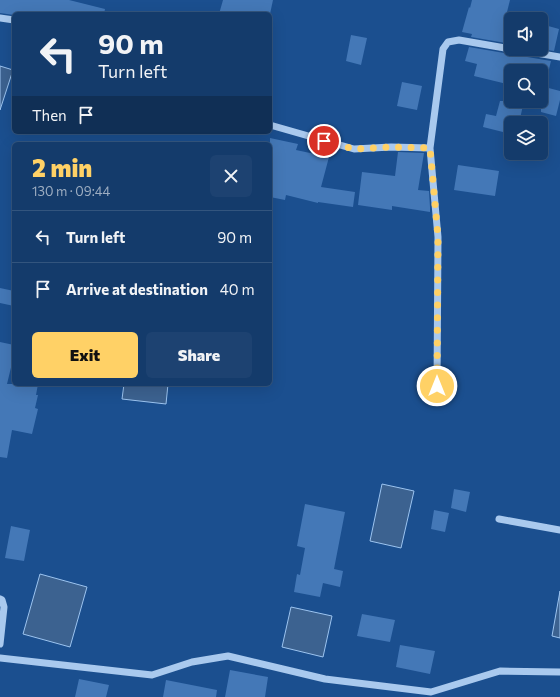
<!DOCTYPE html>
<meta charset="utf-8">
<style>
:root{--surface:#143b6b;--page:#1d4271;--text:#f1f3f6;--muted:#9dadc1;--line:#33557e;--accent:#ffd166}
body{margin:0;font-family:Commissioner,sans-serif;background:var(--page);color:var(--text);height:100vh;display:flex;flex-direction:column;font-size:15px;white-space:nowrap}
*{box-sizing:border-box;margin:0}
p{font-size:13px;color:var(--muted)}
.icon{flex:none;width:22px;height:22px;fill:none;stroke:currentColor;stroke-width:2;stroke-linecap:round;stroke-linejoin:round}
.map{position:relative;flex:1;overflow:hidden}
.drawer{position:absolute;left:12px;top:142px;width:260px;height:244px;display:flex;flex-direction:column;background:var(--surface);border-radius:6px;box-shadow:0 4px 16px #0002,0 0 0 1px var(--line)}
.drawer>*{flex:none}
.banner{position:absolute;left:12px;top:12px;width:260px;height:122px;border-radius:6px;box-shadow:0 4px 16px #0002,0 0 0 1px var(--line);background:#143b6b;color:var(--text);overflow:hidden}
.fabs{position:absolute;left:504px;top:12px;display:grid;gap:8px}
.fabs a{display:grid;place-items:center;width:44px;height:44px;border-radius:6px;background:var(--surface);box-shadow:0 4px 16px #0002,0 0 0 1px var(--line);font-size:20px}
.pin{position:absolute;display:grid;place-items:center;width:34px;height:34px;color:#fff;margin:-17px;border:2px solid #fff;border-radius:50%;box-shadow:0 1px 4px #0007}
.me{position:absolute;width:44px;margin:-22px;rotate:0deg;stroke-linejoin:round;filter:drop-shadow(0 0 3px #0008)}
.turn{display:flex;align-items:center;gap:14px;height:84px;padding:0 20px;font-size:18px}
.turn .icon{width:52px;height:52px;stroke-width:2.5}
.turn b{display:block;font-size:28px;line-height:34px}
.then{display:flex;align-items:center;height:38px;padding:0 20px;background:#0003;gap:8px;font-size:15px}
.round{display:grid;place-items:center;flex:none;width:42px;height:42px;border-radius:6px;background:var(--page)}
.summary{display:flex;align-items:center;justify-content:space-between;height:68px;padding:0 20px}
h1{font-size:24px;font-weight:800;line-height:30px;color:var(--accent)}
.cta{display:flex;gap:8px;margin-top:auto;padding:8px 20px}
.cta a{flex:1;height:46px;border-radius:6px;background:var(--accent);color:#111;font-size:16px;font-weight:800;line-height:46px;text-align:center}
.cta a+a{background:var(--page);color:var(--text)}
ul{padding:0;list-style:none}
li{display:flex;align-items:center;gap:12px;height:52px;padding:0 20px;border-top:1px solid var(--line)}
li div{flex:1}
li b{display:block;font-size:15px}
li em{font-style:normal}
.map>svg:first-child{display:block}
</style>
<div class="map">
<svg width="560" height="697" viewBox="0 0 560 697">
<rect width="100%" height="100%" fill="#1b4f8f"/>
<path fill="#3c6290" stroke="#9cc4f0" d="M 0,66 L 13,70 L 0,110 Z
M 124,384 L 168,384 L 166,404 L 122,399 Z
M 382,484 L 414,491 L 401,548 L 370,541 Z
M 40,574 L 87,587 L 70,647 L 23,634 Z
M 560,591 L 560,638 L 552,636 Z
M 291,607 L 332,616 L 323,657 L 282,647 Z"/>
<path fill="#4478b7" d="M 0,0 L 69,0 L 105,9 L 104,14 L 14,14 L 14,15 L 0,13 Z
M 223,0 L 273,0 L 270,14 L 219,14 Z
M 472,0 L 510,0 L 506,16 L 511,17 L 511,44 L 471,37 L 472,34 L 462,32 L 469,7 L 470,8 Z
M 541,24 L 559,29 L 554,51 L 541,49 Z
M 351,35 L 367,38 L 361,65 L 346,61 Z
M 469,47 L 551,61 L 546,81 L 541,81 L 541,71 L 511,71 L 511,85 L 474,76 L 477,64 L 465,61 Z
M 402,82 L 422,86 L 417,110 L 397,106 Z
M 541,86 L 560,91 L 560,100 L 556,116 L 541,112 Z
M 500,101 L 524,101 L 519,123 L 511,123 L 511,134 L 483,127 L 486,114 L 496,116 Z
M 270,138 L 298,144 L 296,150 L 329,157 L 321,187 L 355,192 L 353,207 L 318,202 L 318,203 L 286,195 L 285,200 L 270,197 Z
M 398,152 L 424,153 L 418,190 L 429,191 L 430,207 L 430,212 L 392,206 L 392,210 L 358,205 L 362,172 L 395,176 Z
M 458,165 L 499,171 L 495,196 L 454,190 Z
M 0,288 L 14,291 L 14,306 L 0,303 Z
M 0,342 L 14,345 L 14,355 L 7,384 L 38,384 L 36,395 L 38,395 L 35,408 L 38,409 L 32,434 L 12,430 L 7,458 L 0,457 Z
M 454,489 L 470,492 L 466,512 L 451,508 Z
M 305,504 L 345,512 L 334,569 L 343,571 L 340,587 L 323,583 L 320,597 L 294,592 L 297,574 L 300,575 L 305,548 L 297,546 Z
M 434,510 L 449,513 L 445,532 L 431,529 Z
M 11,526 L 30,530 L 24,561 L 5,558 Z
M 362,614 L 395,620 L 390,642 L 357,636 Z
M 400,645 L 435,651 L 430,674 L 396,667 Z
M 230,670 L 268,677 L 265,697 L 225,697 Z
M 79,679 L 109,685 L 106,697 L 75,697 Z
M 166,680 L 217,690 L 216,697 L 163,697 Z"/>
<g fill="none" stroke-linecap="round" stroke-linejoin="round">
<path stroke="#a9c9ee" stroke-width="7" d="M 0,18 L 14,20
M 513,49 L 560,57
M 270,125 L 354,149 L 391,147 L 430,148
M 437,386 L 438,237 L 430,148 L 443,49 L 448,42 L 459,40 L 511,49
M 499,519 L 560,530
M 0,599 L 2,600 L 4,607 L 0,644
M 0,658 L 152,675 L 192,662 L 228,656 L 325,679 L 431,692 L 500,671 L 560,672"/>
</g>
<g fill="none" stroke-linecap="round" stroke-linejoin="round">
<path stroke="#ffd166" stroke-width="7" stroke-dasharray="0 12.6" d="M 324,141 L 354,149 L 391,147 L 430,148 L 438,237 L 437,386"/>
</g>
</svg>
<div class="fabs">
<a><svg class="icon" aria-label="sound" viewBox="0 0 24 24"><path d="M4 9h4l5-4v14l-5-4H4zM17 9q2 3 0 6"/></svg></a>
<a><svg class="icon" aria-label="search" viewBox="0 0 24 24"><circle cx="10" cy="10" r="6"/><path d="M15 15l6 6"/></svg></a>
<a><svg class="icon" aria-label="layers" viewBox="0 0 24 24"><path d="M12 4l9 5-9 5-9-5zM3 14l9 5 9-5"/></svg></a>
</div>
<div class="pin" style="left:324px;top:141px;background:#d93025"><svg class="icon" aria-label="arrive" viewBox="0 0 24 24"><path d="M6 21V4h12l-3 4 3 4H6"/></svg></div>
<svg class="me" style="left:437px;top:386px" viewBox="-20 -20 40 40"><circle r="17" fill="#ffd166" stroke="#fff" stroke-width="3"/><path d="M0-11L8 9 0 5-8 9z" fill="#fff"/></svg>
<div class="banner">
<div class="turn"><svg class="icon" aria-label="left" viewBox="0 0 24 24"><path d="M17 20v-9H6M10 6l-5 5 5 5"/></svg><div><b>90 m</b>Turn left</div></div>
<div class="then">Then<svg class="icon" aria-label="arrive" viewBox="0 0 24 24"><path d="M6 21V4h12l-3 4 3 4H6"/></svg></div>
</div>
<section class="drawer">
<div class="summary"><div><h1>2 min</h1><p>130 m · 09:44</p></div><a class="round"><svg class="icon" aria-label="close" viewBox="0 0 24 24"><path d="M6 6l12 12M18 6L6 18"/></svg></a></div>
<ul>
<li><svg class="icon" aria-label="left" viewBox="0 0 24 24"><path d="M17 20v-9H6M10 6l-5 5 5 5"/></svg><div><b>Turn left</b></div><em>90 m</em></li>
<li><svg class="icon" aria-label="arrive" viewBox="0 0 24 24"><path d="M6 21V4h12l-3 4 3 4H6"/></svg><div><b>Arrive at destination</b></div><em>40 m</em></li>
</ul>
<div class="cta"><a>Exit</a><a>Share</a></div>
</section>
</div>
